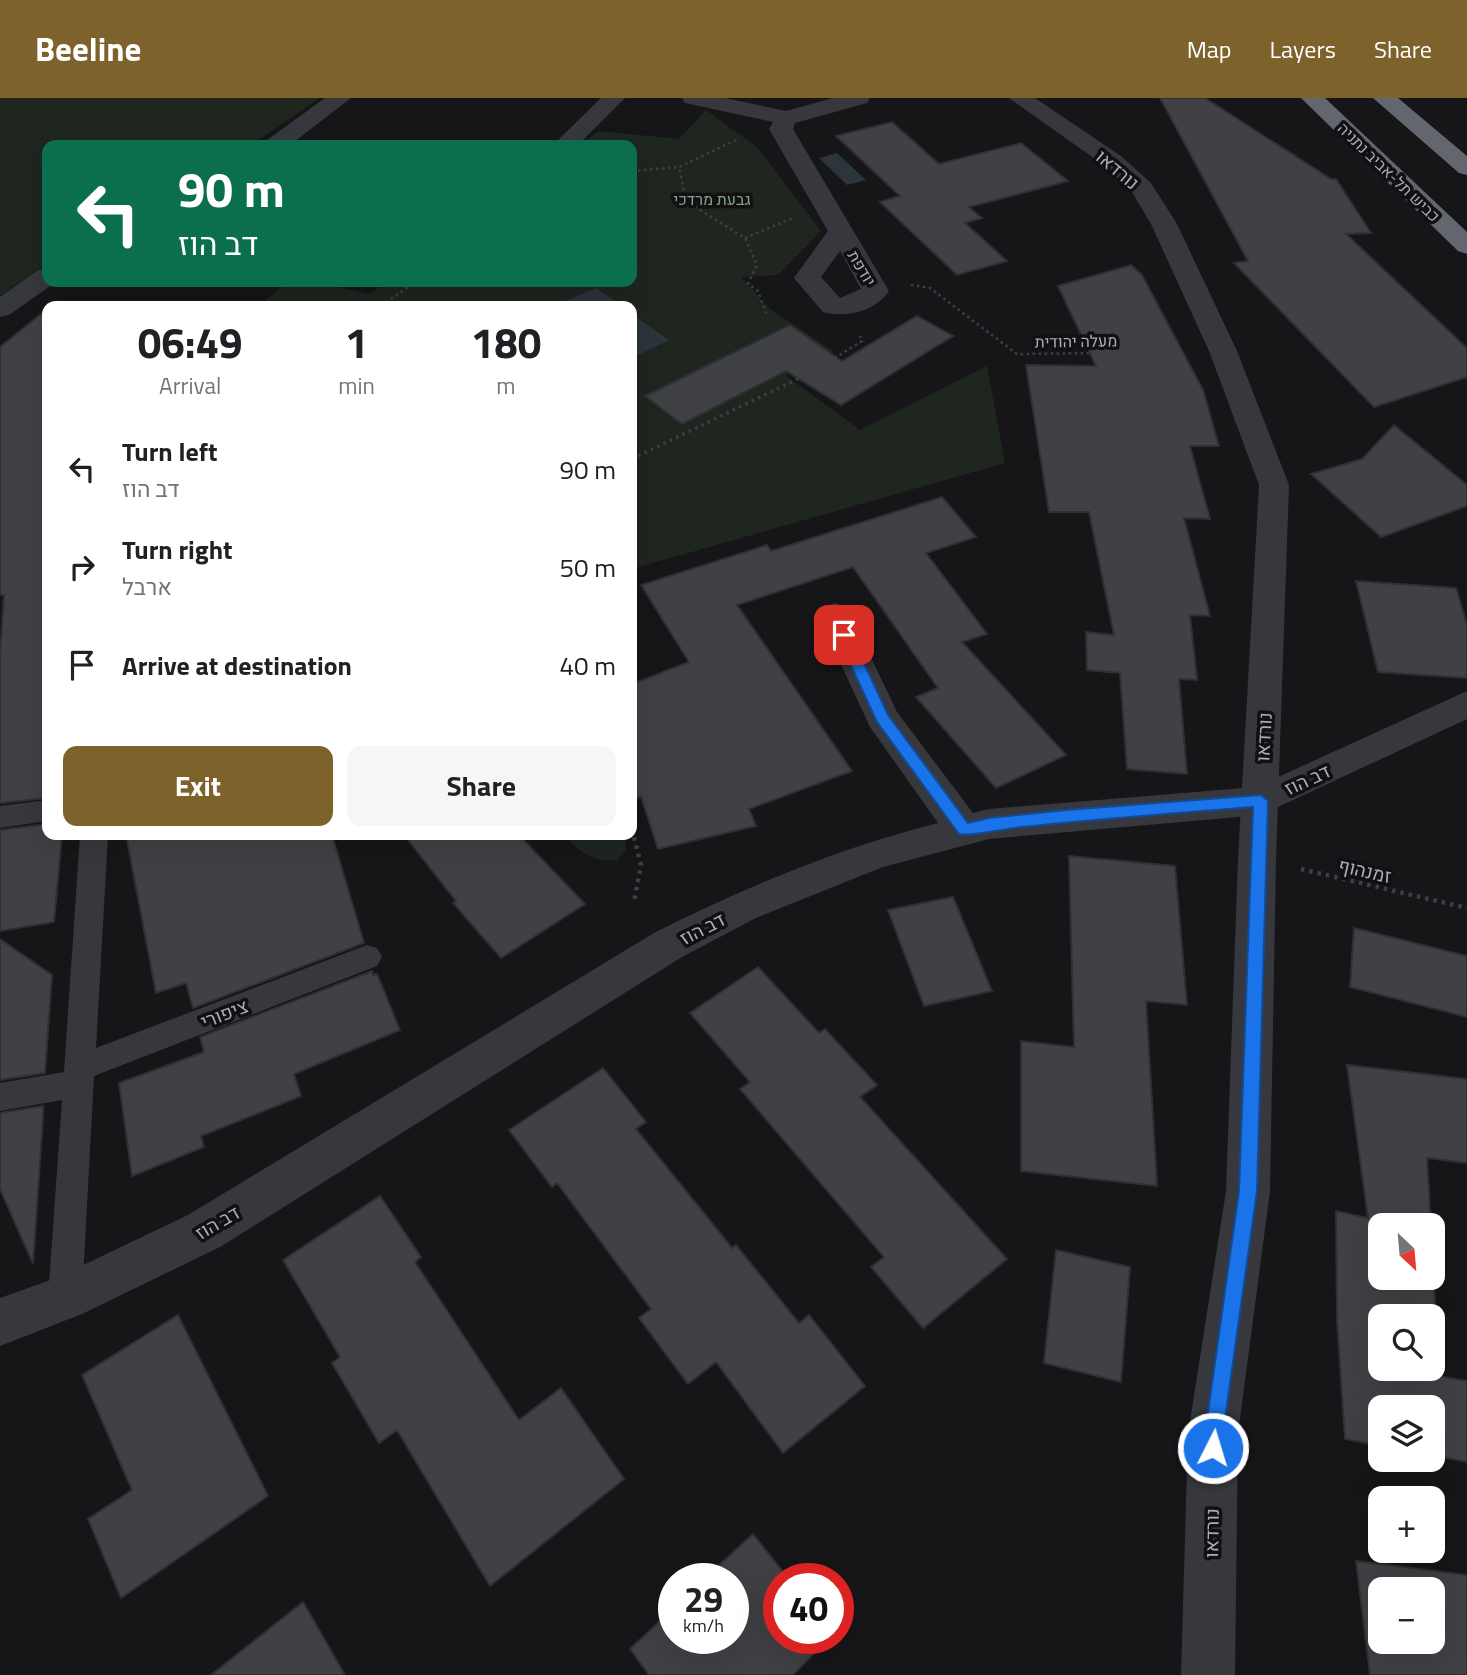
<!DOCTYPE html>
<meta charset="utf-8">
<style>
:root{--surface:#fff;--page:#f6f6f6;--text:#202124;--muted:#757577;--accent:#7e622b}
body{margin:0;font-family:"Titillium Web",Heebo,sans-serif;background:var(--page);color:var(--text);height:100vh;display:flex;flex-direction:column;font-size:26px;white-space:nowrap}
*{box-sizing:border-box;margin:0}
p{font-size:23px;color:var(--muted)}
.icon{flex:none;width:38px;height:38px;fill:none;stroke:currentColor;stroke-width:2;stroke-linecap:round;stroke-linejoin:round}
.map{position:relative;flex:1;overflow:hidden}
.drawer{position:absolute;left:42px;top:203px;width:595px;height:539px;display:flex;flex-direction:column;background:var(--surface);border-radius:14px;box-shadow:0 7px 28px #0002}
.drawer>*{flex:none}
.hud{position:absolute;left:42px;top:42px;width:595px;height:147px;border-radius:14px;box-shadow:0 7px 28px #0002;background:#0b6e4f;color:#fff;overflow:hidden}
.needle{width:46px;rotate:154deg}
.fabs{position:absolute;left:1368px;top:1115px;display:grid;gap:14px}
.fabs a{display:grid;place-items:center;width:77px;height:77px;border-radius:14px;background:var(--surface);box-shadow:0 7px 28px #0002;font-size:35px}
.speed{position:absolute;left:658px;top:1465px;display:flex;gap:14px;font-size:35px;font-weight:700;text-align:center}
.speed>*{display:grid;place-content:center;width:91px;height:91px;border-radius:50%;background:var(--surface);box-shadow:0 7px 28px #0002;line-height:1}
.speed small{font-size:18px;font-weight:400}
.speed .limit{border:10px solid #d22;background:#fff;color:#111}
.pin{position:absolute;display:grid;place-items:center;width:60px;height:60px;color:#fff;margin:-30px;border-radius:14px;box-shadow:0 4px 10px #0006}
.me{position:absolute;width:77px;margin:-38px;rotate:5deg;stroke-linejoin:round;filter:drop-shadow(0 0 5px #0008)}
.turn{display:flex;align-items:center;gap:24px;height:147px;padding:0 21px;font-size:32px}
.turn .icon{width:91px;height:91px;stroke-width:2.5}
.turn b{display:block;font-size:49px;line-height:60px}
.eta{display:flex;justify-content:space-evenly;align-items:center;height:119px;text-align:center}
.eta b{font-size:42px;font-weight:700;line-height:49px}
.cta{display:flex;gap:14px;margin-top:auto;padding:14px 21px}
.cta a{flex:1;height:80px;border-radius:14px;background:var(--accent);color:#fff;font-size:28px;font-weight:700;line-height:80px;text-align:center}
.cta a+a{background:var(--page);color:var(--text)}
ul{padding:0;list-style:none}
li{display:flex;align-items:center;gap:21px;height:98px;padding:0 21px}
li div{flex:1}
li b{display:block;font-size:26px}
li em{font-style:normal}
header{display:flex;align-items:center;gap:42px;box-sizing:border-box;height:98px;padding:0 35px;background:var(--accent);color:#fff}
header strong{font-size:33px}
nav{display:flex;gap:38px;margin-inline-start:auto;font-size:24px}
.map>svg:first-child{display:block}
</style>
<header>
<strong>Beeline</strong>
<nav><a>Map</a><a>Layers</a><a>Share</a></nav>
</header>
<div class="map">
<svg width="1467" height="1577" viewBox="0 0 1467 1577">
<rect width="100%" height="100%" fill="#161618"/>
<path fill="#1e261f" d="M 0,0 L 320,0 L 251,47 L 47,47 L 47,165 L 0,198 Z
M 706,12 L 758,50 L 821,133 L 778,177 L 741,179 L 770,211 L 833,253 L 785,277 L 860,332 L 987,268 L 1005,365 L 632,471 L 632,208 L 259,208 L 287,184 L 316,184 L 369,196 L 387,184 L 632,184 L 632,47 L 579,47 L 599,33 L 679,41 Z
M 563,737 L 624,737 L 626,752 L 617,762 C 592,765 580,753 563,737 Z"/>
<path fill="#2c353c" d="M 837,55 L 866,82 L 847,87 L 819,60 Z
M 596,190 L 622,208 L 554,208 Z
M 632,216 L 669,242 L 632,260 Z"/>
<path fill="#404145" stroke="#303034" stroke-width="2" fill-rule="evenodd" d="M 1160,0 L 1205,0 L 1331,81 L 1336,81 L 1371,135 L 1346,136 L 1467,250 L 1467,279 L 1374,309 L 1234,165 L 1248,163 Z
M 892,24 L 939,66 L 1021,45 L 1068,83 L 969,109 L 982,120 L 965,125 L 1007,163 L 957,177 L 880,104 L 900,98 L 836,38 Z
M 1131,167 L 1142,177 L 1203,292 L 1219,348 L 1190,348 L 1210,421 L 1184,420 L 1210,518 L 1190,517 L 1197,582 L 1179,581 L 1187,676 L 1127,671 L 1120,575 L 1087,572 L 1086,534 L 1114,537 L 1089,414 L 1049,414 L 1026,267 L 1096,268 L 1058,188 Z
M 47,211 L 47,700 L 0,705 L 0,558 L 4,497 L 0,497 L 0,249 Z
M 917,218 L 953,238 L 841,307 L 786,273 L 682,326 L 645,298 L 790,227 L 842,263 Z
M 1394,327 L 1467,387 L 1467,408 L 1381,439 L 1311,376 L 1362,361 Z
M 942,399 L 976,439 L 926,455 L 987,536 L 962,544 L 1066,657 L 996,690 L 916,599 L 938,590 L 853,469 L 737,507 L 852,673 L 749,711 L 756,728 L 658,751 L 641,699 L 632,701 L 632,586 L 689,564 L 641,487 L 767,447 L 771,453 Z
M 1356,483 L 1456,490 L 1467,527 L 1467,580 L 1378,574 Z
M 47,726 L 47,737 L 62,737 L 54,824 L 0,833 L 0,732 Z
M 126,737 L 332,737 L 364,845 L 193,910 L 186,885 L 156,895 Z
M 404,737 L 519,737 L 585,806 L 501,860 L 453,805 L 456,803 Z
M 1069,758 L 1175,768 L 1187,907 L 1146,903 L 1157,1088 L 1021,1073 L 1021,943 L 1074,949 Z
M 953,799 L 992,893 L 924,908 L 888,812 Z
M 1354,830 L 1467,858 L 1467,919 L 1350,889 Z
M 0,841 L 52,877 L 45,975 L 0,982 Z
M 758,869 L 819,935 L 825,931 L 877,987 L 860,999 L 1007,1161 L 923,1230 L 871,1169 L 884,1159 L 740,991 L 750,984 L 690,915 Z
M 372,873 L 373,877 L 377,876 L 400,932 L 294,976 L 301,998 L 201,1038 L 204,1049 L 132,1078 L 119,985 L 204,954 L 200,939 Z
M 1347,967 L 1467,981 L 1467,1065 L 1427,1060 L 1431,1127 L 1381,1127 L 1381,1180 L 1433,1180 L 1433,1170 L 1439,1278 L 1467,1283 L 1467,1364 L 1433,1357 L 1433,1309 L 1381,1309 L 1381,1348 L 1345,1341 L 1337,1222 L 1336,1113 L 1368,1120 ZM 1381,1218 L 1433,1218 L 1433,1270 L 1381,1270 Z
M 603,970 L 646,1024 L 636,1031 L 732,1150 L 736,1147 L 799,1225 L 809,1217 L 865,1288 L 783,1355 L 716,1264 L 688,1286 L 639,1220 L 651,1211 L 557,1085 L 552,1089 L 509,1032 Z
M 43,1008 L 43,1019 L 33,1166 L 0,1091 L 0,1015 Z
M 380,1098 L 421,1159 L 415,1164 L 519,1322 L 561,1290 L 624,1381 L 490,1488 L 397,1332 L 379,1345 L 332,1265 L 340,1259 L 283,1162 Z
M 1056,1152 L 1130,1169 L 1121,1284 L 1044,1265 Z
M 178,1217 L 268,1398 L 121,1500 L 88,1421 L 132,1392 L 82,1277 Z
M 753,1436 L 788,1480 L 779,1480 L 779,1540 L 829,1540 L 793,1577 L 649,1577 L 630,1551 L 674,1510 L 674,1540 L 733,1540 L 733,1480 L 705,1480 Z
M 1356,1463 L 1467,1477 L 1467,1577 L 1370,1577 ZM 1381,1491 L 1433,1491 L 1433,1544 L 1381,1544 Z
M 303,1504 L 345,1577 L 211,1577 Z"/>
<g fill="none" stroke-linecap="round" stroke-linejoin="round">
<path stroke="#3d3f44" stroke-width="2.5" stroke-dasharray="2.5 3.5" stroke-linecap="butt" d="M 736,42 L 679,69 L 686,103 L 745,140 L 757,167 L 748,186 L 758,193 L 766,215
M 632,73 L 679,69
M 745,140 L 793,120
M 911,187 L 930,190 L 1017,256 L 1181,254
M 381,208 L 415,184
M 809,276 L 862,243 L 860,238"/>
<path stroke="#3d3f44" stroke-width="3.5" stroke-dasharray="2.5 4.5" stroke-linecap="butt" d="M 632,361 L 812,274"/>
<path stroke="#3d3f44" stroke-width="4.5" stroke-dasharray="3.5 5" stroke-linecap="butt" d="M 632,731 L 641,767 L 634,804
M 1301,771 L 1467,810"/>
<path fill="#37383d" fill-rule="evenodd" d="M 47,702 L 47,723 L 0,730 L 0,708 Z
M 80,737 L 108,737 L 96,950 L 367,847 L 377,850 L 382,859 L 377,868 L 94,978 L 82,1200 L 77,1212 L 65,1217 L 53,1212 L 48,1200 L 62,1002 L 0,1013 L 0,985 L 64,974 Z"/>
<path fill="#37383d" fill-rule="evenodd" d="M 325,0 L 351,0 L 290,47 L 263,47 L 267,42 Z
M 601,0 L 625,0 L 578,47 L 553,47 Z
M 682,0 L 725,0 L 786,13 L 833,0 L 870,0 L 867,5 L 795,25 L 793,31 L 889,193 C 875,214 846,220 823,214 L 794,180 L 828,133 L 769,31 L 773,24 L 685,5 ZM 840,153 L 861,191 L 840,200 L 821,179 Z
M 47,170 L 47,184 L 56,184 L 9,217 L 0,219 L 0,199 L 38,172 Z
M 835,505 L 847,509 L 897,614 L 973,715 L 989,711 L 1256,689 L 1467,593 L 1467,621 L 1261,717 L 989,741 L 883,769 L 756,820 L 682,859 L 220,1149 L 82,1216 L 0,1248 L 0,1200 L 56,1180 L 188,1117 L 654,835 C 745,789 839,750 938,725 L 870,629 L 818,517 L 823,509 Z"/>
<path fill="#37383d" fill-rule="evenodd" d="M 1009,0 L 1035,0 L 1121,58 L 1151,85 L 1177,126 L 1237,253 L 1289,387 L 1276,761 L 1270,1093 L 1238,1336 L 1235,1577 L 1181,1577 L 1188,1336 L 1226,1093 L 1238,761 L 1259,387 L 1209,253 L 1151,126 L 1132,94 L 1105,68 Z"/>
<path fill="#63666e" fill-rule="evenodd" d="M 1301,0 L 1325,0 L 1467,134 L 1467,156 L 1458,153 Z
M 1373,0 L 1398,0 L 1467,58 L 1467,77 L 1459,75 Z"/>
</g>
<path fill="#1a73e8" stroke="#114b97" stroke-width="2" d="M 844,532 L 851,537 L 888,617 L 968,725 L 989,720 L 1066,712 L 1261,697 L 1268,703 L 1257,1093 L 1220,1357 L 1213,1360 L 1206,1357 L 1203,1350 L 1239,1093 L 1253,709 C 1176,715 1099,721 1022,729 C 1009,730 968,739 959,736 L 877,624 L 837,537 Z"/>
<g text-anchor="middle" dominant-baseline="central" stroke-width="7" stroke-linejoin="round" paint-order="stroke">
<g font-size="16" fill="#a8adb8" stroke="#111113">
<text transform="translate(1389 74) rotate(44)">כביש תל-אביב נתניה</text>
<text transform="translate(862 170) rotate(59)">יודפת</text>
<text transform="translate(1076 243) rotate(-1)">מעלה יהודית</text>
</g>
<g font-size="16" fill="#7fa381" stroke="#111113">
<text x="712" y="101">גבעת מרדכי</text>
</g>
<g font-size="19" fill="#a8adb8" stroke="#111113">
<text transform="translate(1118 71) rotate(40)">נורדאו</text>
<text transform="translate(1263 639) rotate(-87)">נורדאו</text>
<text transform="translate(1307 681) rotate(-25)">דב הוז</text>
<text transform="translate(1365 772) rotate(13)">זמנהוף</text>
<text transform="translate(702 830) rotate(-27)">דב הוז</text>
<text transform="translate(224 915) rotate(-21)">ציפורי</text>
<text transform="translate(217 1124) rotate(-30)">דב הוז</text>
<text transform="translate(1211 1435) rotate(-89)">נורדאו</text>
</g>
</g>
</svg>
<div class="fabs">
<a><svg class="needle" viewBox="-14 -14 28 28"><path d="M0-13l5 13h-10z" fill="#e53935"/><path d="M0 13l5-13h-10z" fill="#757577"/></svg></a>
<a><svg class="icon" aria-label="search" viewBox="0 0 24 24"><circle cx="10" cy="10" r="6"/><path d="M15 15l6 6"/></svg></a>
<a><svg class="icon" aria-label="layers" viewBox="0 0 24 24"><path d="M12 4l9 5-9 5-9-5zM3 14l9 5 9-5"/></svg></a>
<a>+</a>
<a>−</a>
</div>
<div class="speed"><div>29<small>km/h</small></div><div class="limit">40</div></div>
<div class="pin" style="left:844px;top:537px;background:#d93025"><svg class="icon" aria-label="arrive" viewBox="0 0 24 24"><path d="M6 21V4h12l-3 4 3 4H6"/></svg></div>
<svg class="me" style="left:1213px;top:1350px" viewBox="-20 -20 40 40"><circle r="17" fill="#1a73e8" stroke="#fff" stroke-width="3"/><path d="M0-11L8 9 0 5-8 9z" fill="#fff"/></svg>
<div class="hud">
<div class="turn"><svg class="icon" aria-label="left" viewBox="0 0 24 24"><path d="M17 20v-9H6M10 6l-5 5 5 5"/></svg><div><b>90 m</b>דב הוז</div></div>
</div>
<section class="drawer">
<div class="eta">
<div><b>06:49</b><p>Arrival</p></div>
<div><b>1</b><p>min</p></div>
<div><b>180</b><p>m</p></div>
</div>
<ul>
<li><svg class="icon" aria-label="left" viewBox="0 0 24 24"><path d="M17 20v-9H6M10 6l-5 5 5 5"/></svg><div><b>Turn left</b><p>דב הוז</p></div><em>90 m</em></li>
<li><svg class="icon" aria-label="right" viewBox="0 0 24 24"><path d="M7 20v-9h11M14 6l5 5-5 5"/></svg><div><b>Turn right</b><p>ארבל</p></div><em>50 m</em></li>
<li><svg class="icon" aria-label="arrive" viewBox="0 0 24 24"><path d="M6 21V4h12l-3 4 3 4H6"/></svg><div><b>Arrive at destination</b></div><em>40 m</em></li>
</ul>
<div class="cta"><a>Exit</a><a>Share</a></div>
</section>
</div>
